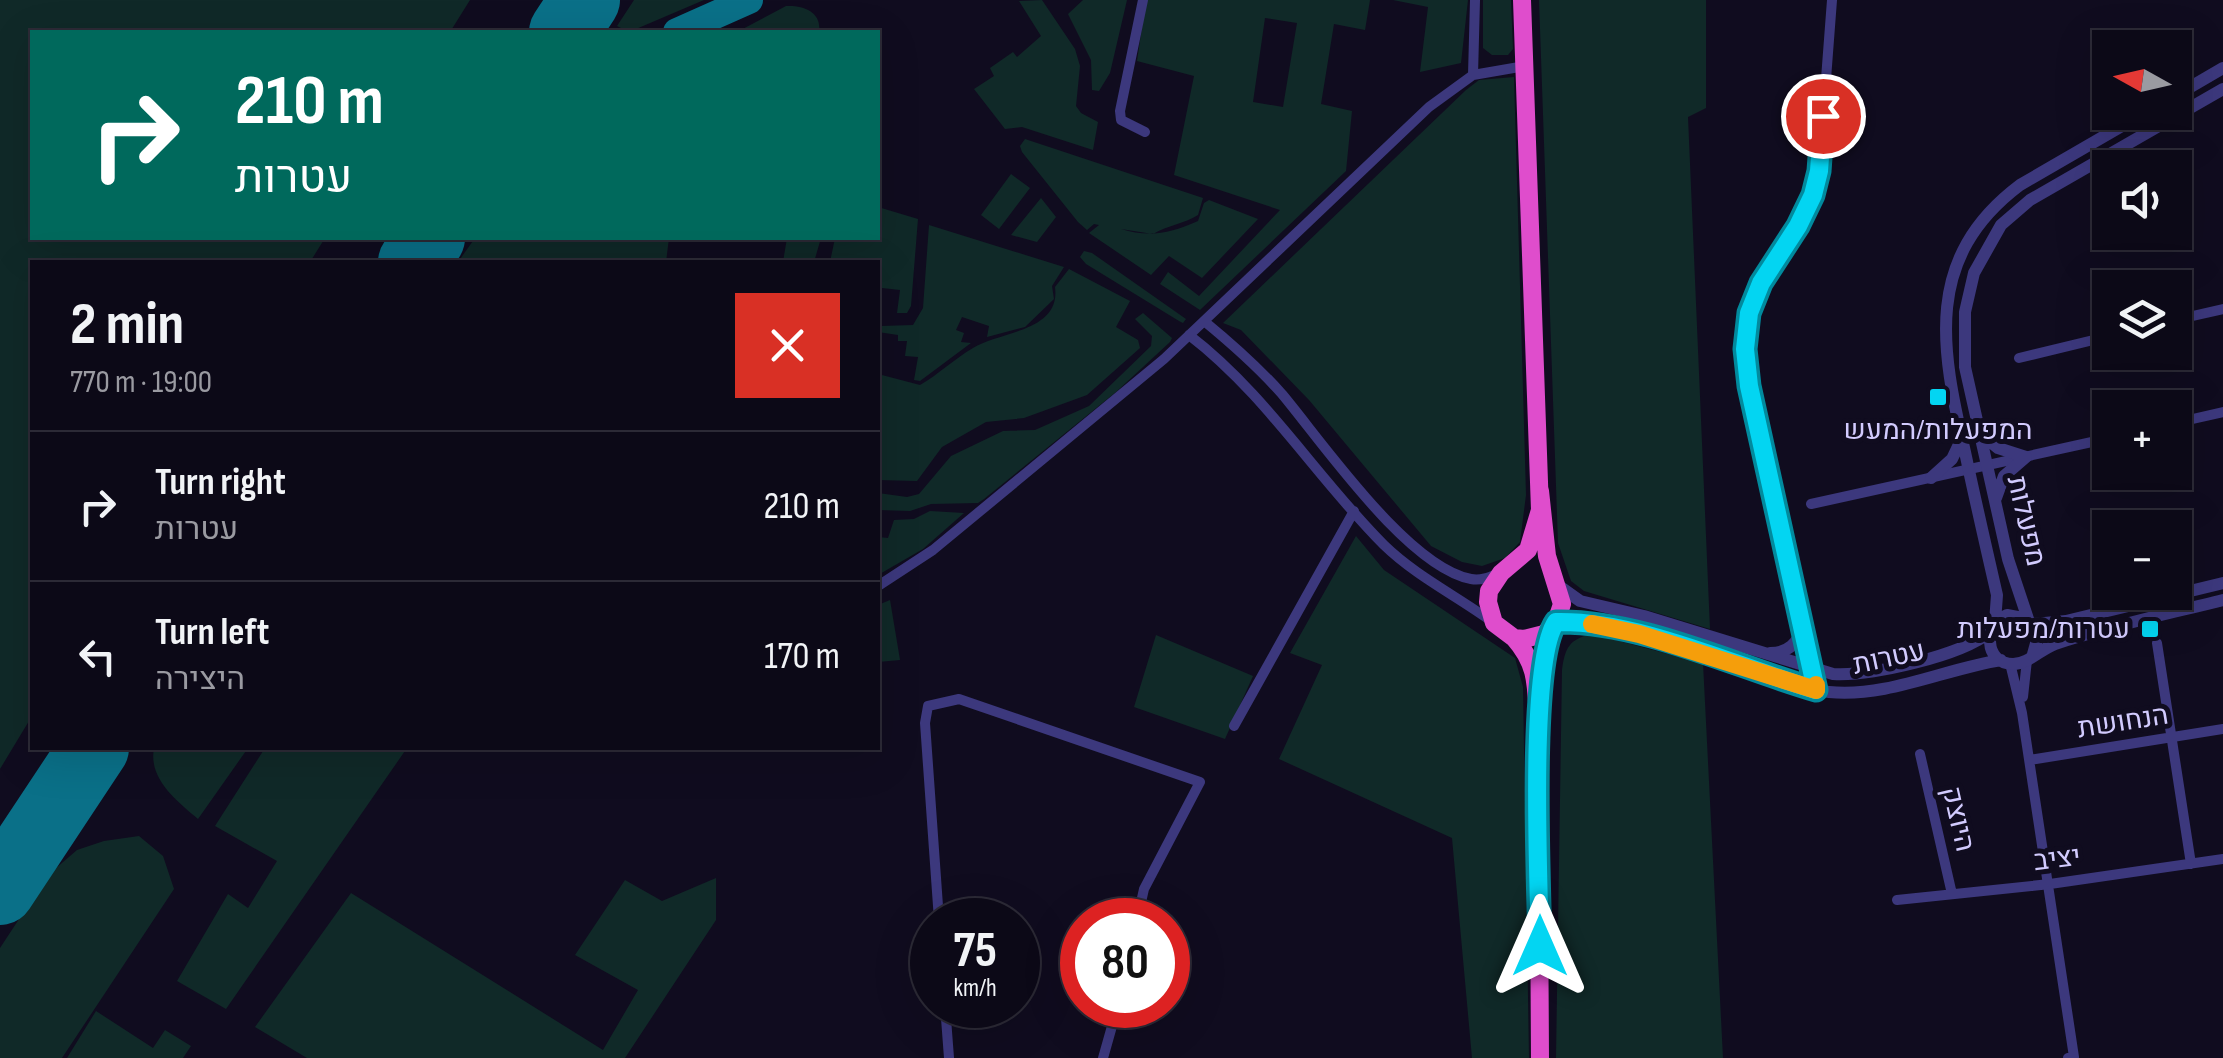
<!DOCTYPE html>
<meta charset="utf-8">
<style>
:root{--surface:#0c0917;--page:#151220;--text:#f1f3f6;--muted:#9a9aa1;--line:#2c2a36}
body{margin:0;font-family:"Sofia Sans Condensed",Heebo,sans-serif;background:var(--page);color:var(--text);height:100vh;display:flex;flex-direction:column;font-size:38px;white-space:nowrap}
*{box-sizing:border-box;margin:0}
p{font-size:32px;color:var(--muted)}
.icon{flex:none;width:55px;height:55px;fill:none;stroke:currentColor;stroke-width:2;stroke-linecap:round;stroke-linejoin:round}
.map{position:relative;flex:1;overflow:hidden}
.side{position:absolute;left:30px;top:260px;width:850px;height:490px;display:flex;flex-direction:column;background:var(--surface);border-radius:0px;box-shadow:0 10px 40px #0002,0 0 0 2px var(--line)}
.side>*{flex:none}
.guide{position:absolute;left:30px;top:30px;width:850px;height:210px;border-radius:0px;box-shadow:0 10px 40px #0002,0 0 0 2px var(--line);background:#00695c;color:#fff;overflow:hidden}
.needle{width:65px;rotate:278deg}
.controls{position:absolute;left:2092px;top:30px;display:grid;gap:20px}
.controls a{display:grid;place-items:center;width:100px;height:100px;border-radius:0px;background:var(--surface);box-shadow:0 10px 40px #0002,0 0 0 2px var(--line);font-size:50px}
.speed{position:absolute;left:910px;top:898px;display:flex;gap:20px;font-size:50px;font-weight:700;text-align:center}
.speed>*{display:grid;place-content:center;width:130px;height:130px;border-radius:50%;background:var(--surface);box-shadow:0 10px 40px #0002,0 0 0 2px var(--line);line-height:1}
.speed small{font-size:25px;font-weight:400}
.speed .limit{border:15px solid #d22;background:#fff;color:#111}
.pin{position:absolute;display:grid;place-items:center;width:85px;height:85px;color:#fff;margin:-42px;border:5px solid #fff;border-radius:50%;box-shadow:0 2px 10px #0007}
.me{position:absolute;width:110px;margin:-55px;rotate:0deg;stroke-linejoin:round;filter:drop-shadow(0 0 8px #0008)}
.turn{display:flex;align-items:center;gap:35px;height:210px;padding:0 40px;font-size:45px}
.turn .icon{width:130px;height:130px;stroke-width:2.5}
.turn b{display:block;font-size:70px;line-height:85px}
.round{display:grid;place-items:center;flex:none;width:105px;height:105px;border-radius:0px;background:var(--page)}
.headline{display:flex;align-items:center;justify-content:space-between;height:170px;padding:0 40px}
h1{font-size:60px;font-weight:700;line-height:75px}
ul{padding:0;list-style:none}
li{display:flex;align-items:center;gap:30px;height:150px;padding:0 40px;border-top:2px solid var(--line)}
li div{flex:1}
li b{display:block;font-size:38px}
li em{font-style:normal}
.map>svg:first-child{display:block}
</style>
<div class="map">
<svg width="2223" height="1058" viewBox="0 0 2223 1058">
<rect width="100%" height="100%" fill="#100c1f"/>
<path fill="#102928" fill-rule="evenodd" d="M 0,0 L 470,0 L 450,32 L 32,32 L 32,238 L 325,238 L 310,262 L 32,262 L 32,716 L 0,769 Z
M 634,0 L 704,0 L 629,32 L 617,26 Z
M 1042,0 L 1075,49 L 1080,66 L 1076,106 L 1081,113 L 1098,122 L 1093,150 L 1022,127 L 1005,129 L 974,89 L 994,76 L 990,68 L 1013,52 L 1017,57 L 1041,36 L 1019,1 Z
M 1083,0 L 1127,0 L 1110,73 L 1099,91 L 1092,90 L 1091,60 L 1068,14 Z
M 1146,0 L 1370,0 L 1365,30 L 1334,24 L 1321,104 L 1352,111 L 1346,171 L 1200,310 L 1160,284 L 1168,272 L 1199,296 L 1280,210 L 1174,175 L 1194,76 L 1137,61 ZM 1265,18 L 1297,23 L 1283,107 L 1253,102 Z
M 1393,0 L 1468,0 L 1461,63 L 1420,72 L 1428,7 Z
M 1483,0 L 1511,0 L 1513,49 L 1508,55 L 1492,55 L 1483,48 Z
M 1539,0 L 1706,0 L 1706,108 L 1688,117 L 1710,629 L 1584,591 L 1571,581 L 1558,543 Z
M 786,6 C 805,5 822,13 819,32 L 737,32 Z
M 1514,77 L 1526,495 L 1520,542 L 1505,558 L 1482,566 L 1462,562 L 1431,546 L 1309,400 L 1241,330 L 1223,323 L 1466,90 L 1479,80 Z
M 1025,139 L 1203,198 L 1198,215 C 1184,224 1168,225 1153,234 L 1121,229 C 1149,238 1171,233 1198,221 L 1204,203 L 1209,200 L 1258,219 L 1202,278 L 1169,256 L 1151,275 L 1089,233 L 1099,225 L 1094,224 L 1087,230 L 1078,222 L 1022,152 L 1020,146 Z
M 1011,174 L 1030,188 L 999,229 L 981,215 Z
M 1041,198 L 1056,217 L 1037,242 L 1011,235 Z
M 878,207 L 918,219 L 911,306 L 907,313 L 897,313 L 900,290 L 882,288 L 878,298 L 878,262 L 830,262 L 835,238 L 878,238 Z
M 929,225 L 1064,267 L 1052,286 L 1054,299 L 1025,327 L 987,337 L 989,326 L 962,317 L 956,330 L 964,333 L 961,342 L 971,343 L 920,381 L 914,380 L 918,357 L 905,356 L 907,341 L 898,341 L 898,335 L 878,332 L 881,326 L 913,325 L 923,308 Z
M 475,238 L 669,238 L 666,262 L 458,262 Z
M 787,238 L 821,238 L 814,262 L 783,262 Z
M 1084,251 L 1092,253 L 1186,319 L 1183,323 L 1179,321 L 1086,264 L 1080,257 Z
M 1069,269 L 1130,301 L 1116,327 L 1138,340 L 1140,348 L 1087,395 L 1024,418 L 986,422 L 942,447 L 917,481 L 878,480 L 878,374 L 920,385 C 939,374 954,359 973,348 C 1000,331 1061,332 1055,287 Z
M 1143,313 L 1172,338 L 1170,342 L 1116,392 L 984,499 L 978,503 L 931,504 L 910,511 L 878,510 L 878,493 L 907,497 L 919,494 L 951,456 L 1003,431 L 1035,430 L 1089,406 L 1151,346 L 1152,336 L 1135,319 Z
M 930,511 L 964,513 L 923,549 L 878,575 L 878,537 L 888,538 L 894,520 L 914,519 Z
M 1356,536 L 1384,570 L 1515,658 L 1523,687 L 1529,1058 L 1472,1058 L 1452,838 L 1279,759 L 1322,665 L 1290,653 Z
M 890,600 L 900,660 L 878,662 L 878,605 Z
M 1592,634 L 1703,663 L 1723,1058 L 1556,1058 L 1562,670 C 1565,648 1569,639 1592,634 Z
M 1156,635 L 1253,676 L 1225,739 L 1134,707 Z
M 154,748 L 248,748 L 198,819 C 177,801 148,779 154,748 Z
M 265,748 L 407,748 L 226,1009 L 177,981 L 228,894 L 248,908 L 277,861 L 215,826 Z
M 139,836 L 163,856 L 174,889 L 62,1058 L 0,1058 L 0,948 L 48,875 L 77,850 L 104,841 Z
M 716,878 L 716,920 L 625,1058 L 307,1058 L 255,1027 L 351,893 L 603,1050 L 638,990 L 575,955 L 625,880 L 662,901 Z
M 96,1011 L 153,1048 L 165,1030 L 191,1046 L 183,1058 L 67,1058 Z"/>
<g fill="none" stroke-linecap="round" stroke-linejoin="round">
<path stroke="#0a7088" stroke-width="28" d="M 677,32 L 749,0"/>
<path stroke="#0a7088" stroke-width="70" d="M 564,32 L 585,0
M 413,262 L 430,238
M 0,890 L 94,748"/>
<path stroke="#3c387d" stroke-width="10" d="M 1143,0 L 1120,111 L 1121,120 L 1145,132
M 1473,75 L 1475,0
M 2175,320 L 2223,309
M 1204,321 C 1232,344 1258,367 1282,394 C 1323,443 1408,567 1471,579 C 1481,581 1490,577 1500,573
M 1189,335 C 1266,394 1316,477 1384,545 C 1416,576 1455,595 1491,621
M 2019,358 L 2110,336
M 2175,423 L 2223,412
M 1811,504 L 2110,438
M 878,586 L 933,550 L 1164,359 L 1429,107 L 1473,75 L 1525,66
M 2157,643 L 2191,864
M 2010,663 L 2022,713 L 2074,1057 L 2068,1058
M 1817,690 L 1749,386 C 1732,277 1797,262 1819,171 L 1832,0
M 2023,697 L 2027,660
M 1234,726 L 1354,511
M 1920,754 L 1952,894
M 2030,760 L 2223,729
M 1897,900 L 2050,884 L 2223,859
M 939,920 L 925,723 L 928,706 L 959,699 L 1200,782 L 1144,889 L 1137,920
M 945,1005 L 949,1058
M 1103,1058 L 1118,1005"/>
<path stroke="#3c387d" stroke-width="12" d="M 2175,96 L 2223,68
M 1981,434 L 1998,448 L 2026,457
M 1931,478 L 1952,459 L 1961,440
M 1996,498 L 2004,476 L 2026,457
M 1559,586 L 1580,601 L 1644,616 L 1833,674 C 1872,676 1960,656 1990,632
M 2028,619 L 2008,559 L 1965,367 L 1965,312 L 1974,273 L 2001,225 L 2030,200 L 2223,89
M 1556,622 C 1626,620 1698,652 1763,673 C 1785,681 1807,690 1829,692 C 1886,698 1945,669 2001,660
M 1995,622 L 1997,595 C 1986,547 1975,499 1965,452 C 1941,348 1923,258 2020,185 L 2146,112
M 2034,624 L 2066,621 L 2223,583
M 1770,653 C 1789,653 1798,643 1803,626
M 2033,654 L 2038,636 L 2028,619 L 2007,615 C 1984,625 1983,663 2013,664 C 2028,664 2041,649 2055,644 C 2110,626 2167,614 2223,600"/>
<path stroke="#df4dcc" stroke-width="18" d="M 1522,0 L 1540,510 L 1528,550 L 1501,573 L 1489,591 L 1488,602 L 1494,623 L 1514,638 L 1524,639 L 1544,634 L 1556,622 L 1562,604 L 1547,556 L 1540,491
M 1514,638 C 1538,665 1536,686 1538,721 L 1540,1058
M 1543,685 L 1552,627"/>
</g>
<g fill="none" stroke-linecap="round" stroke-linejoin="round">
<defs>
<path id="route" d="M 1540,946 C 1539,885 1528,663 1556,622 C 1639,620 1737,667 1816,690 L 1749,386 L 1745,349 L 1749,313 L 1761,283 L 1798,226 L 1813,195 L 1819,171 L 1823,116"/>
</defs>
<use href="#route" stroke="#028a9d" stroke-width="25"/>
<use href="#route" stroke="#03d5f2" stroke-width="18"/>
<path stroke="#f59e0b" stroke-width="18" d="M 1592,624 L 1639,634 L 1816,690 L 1816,685"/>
</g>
<g fill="#03d5f2" stroke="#100c1f" stroke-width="4">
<rect x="1928" y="387" width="20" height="20" rx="5"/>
<rect x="2140" y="619" width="20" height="20" rx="5"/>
</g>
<g text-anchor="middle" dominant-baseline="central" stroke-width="10" stroke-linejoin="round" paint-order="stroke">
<g font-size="28" fill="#d2cbfe" stroke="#100c1f">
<text x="1938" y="430">המפעלות/המעש</text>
<text x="2130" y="629" text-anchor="end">עטרות/מפעלות</text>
</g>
<g font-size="28" fill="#d2cbfe" stroke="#100c1f">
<text transform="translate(2026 521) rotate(77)">מפעלות</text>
<text transform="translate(1889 658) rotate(-12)">עטרות</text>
<text transform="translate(2123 722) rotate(-9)">הנחושת</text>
<text transform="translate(1958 819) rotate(77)">היוצק</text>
<text transform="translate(2057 859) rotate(-7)">יציב</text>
</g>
</g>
</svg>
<div class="controls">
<a><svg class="needle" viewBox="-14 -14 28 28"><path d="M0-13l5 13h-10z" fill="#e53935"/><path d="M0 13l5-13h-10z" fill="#9a9aa1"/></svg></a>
<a><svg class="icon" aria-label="sound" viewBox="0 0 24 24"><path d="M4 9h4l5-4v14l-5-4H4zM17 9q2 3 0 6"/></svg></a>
<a><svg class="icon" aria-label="layers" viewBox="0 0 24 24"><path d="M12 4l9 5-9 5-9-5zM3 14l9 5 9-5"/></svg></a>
<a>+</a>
<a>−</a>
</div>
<div class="speed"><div>75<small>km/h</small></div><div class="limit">80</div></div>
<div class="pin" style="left:1823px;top:116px;background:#d93025"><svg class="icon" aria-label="arrive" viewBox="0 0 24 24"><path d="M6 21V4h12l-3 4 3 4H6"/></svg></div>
<svg class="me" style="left:1540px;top:946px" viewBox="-20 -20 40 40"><path d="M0-17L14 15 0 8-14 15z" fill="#03d5f2" stroke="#fff" stroke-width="4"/></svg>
<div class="guide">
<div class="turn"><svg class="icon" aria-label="right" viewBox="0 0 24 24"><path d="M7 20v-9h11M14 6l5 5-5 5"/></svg><div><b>210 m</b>עטרות</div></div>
</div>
<section class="side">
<div class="headline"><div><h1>2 min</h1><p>770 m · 19:00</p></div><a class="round" style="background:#d93025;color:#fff"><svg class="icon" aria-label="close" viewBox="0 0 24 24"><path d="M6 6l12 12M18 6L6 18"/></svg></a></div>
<ul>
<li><svg class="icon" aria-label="right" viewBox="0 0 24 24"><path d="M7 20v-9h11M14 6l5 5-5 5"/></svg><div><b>Turn right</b><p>עטרות</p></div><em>210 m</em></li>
<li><svg class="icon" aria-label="left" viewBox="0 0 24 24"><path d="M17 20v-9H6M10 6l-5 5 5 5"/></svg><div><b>Turn left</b><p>היצירה</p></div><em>170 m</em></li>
</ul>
</section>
</div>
